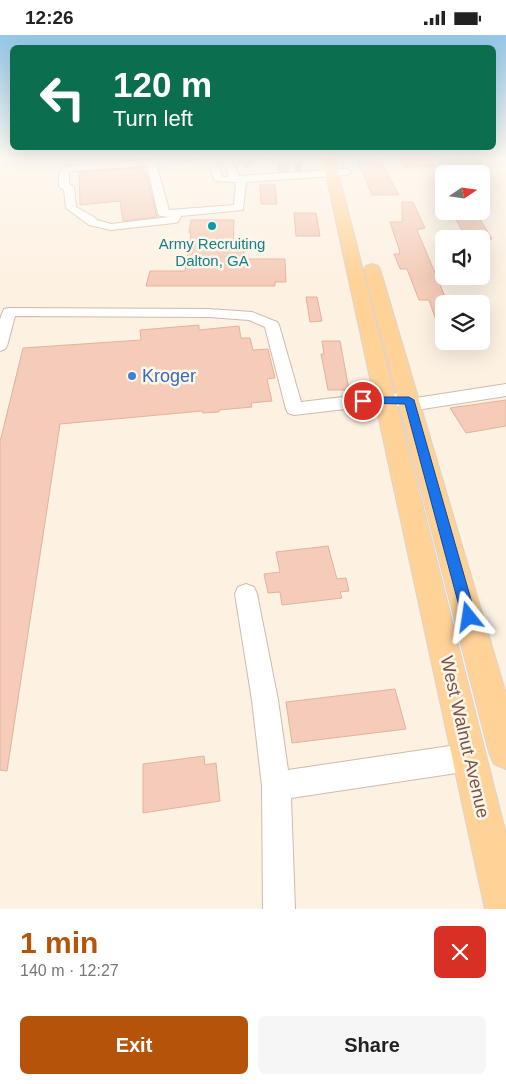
<!DOCTYPE html>
<meta charset="utf-8">
<style>
:root{--surface:#fff;--page:#f6f6f6;--text:#222;--muted:#767676;--accent:#b45309}
body{margin:0;font-family:Arial,sans-serif;background:var(--page);color:var(--text);height:100vh;display:flex;flex-direction:column;font-size:19px;white-space:nowrap}
*{box-sizing:border-box;margin:0}
p{font-size:16px;color:var(--muted)}
.icon{flex:none;width:28px;height:28px;fill:none;stroke:currentColor;stroke-width:2;stroke-linecap:round;stroke-linejoin:round}
.map{position:relative;height:874px;overflow:hidden}
.drawer{display:flex;flex-direction:column;background:var(--surface);flex:1}
.drawer>*{flex:none}
.banner{position:absolute;left:10px;top:10px;width:486px;height:105px;border-radius:8px;box-shadow:0 5px 20px #0002;background:#0b6e4f;color:#fff;overflow:hidden}
.needle{width:32px;rotate:77deg}
.buttons{position:absolute;left:435px;top:130px;display:grid;gap:10px}
.buttons a{display:grid;place-items:center;width:55px;height:55px;border-radius:8px;background:var(--surface);box-shadow:0 5px 20px #0002;font-size:25px}
.pin{position:absolute;display:grid;place-items:center;width:42px;height:42px;color:#fff;margin:-21px;border:2px solid #fff;border-radius:50%;box-shadow:0 1px 5px #0007}
.me{position:absolute;width:55px;margin:-28px;rotate:345deg;stroke-linejoin:round;filter:drop-shadow(0 0 4px #0008)}
.turn{display:flex;align-items:center;gap:18px;height:105px;padding:0 20px;font-size:22px}
.turn .icon{width:65px;height:65px;stroke-width:2.5}
.turn b{display:block;font-size:35px;line-height:42px}
.round{display:grid;place-items:center;flex:none;width:52px;height:52px;border-radius:8px;background:var(--page)}
.head{display:flex;align-items:center;justify-content:space-between;height:85px;padding:0 20px}
h1{font-size:30px;font-weight:800;line-height:38px;color:var(--accent)}
.button{display:flex;gap:10px;margin-top:auto;padding:10px 20px}
.button a{flex:1;height:58px;border-radius:8px;background:var(--accent);color:#fff;font-size:20px;font-weight:800;line-height:58px;text-align:center}
.button a+a{background:var(--page);color:var(--text)}
.status{display:flex;justify-content:space-between;align-items:center;height:35px;padding:0 25px;background:var(--surface);direction:ltr}
.status svg{height:14px;fill:currentColor}
.map>svg:first-child{display:block}
</style>
<div class="status"><b>12:26</b><svg viewBox="0 0 49 12"><path d="M0 12V9h3v3zM5 12V6h3v6zM10 12V3h3v9zM15 12V0h3v12zM26 1h20v11H26zM47 4h2v5h-2z"/></svg></div>
<div class="map">
<svg width="506" height="874" viewBox="0 0 506 874">
<rect width="100%" height="100%" fill="#fdf1e2"/>
<path fill="#f4ccb9" stroke="#e7b198" d="M 397,121 L 434,121 L 434,131 L 405,132 Z
M 380,124 L 399,160 L 372,160 L 358,127 Z
M 143,133 L 143,137 L 146,137 L 157,182 L 123,186 L 120,166 L 80,170 L 79,137 Z
M 260,150 L 275,150 L 277,169 L 261,169 Z
M 402,167 L 413,167 L 425,193 L 417,195 L 446,264 L 444,264 L 444,302 L 442,303 L 429,265 L 419,265 L 407,234 L 400,234 L 394,219 L 400,219 L 399,214 L 390,187 L 402,187 Z
M 451,176 L 475,176 L 492,204 L 467,204 Z
M 294,178 L 316,178 L 320,201 L 296,201 Z
M 191,185 L 234,185 L 233,215 L 244,215 L 244,224 L 285,224 L 286,247 L 275,247 L 275,251 L 146,251 L 150,236 L 185,236 L 191,198 L 189,198 Z
M 306,262 L 317,262 L 322,286 L 310,287 Z
M 199,290 L 199,295 L 239,291 L 241,303 L 250,303 L 253,315 L 268,314 L 275,343 L 267,344 L 272,366 L 251,368 L 252,372 L 219,375 L 219,377 L 203,378 L 202,376 L 60,389 L 7,736 L 0,735 L 0,407 L 23,313 L 141,305 L 140,295 Z
M 322,306 L 340,306 L 349,355 L 328,355 L 321,319 L 324,319 Z
M 506,365 L 506,391 L 466,398 L 450,373 Z
M 328,511 L 337,544 L 346,543 L 349,556 L 340,557 L 342,563 L 282,570 L 280,557 L 268,558 L 264,539 L 280,537 L 276,517 Z
M 395,654 L 406,694 L 292,708 L 286,667 Z
M 204,721 L 205,730 L 216,728 L 220,766 L 143,778 L 143,729 Z"/>
<g fill="none" stroke-linecap="round" stroke-linejoin="round">
<path stroke="#dbcabb" stroke-width="11" stroke-dasharray="11 5" stroke-linecap="butt" d="M 246,124 L 250,131
M 278,134 L 302,133"/>
<defs>
<path id="minor" d="M 167,121 L 202,121 L 198,124 L 156,128 L 169,175 L 234,170 L 236,147 L 215,146 L 205,121 L 214,121 L 223,142 L 229,142 L 221,121 L 230,121 L 239,141 L 347,134 L 352,137 L 347,140 L 246,147 L 243,175 L 181,181 L 178,187 L 174,188 L 111,195 L 89,190 L 66,173 L 64,155 L 59,152 L 59,137 L 66,131 L 147,125 ZM 147,131 L 158,179 L 160,181 L 169,182 L 111,189 L 97,185 L 94,182 L 76,172 L 74,152 L 69,149 L 69,138 L 72,136 Z
M 240,121 L 249,121 L 251,124 L 246,127 L 243,126 Z
M 256,121 L 279,121 C 274,125 261,125 256,121 Z
M 490,121 L 506,122 L 506,128 L 491,123 Z
M 9,273 L 209,274 L 252,277 L 277,287 L 279,290 L 301,367 C 320,365 405,352 416,363 L 506,349 L 506,361 L 410,376 L 404,374 L 402,371 L 371,371 L 294,380 L 288,378 L 286,374 L 265,292 L 249,285 L 209,282 L 15,281 L 7,311 L 5,314 L 0,316 L 0,284 L 4,274 Z
M 246,549 L 254,552 L 257,559 L 278,665 L 288,735 L 470,708 L 480,712 L 484,722 L 480,732 L 470,736 L 291,763 L 295,874 L 263,874 L 262,751 L 252,665 L 235,559 L 238,552 Z"/>
<path id="major" d="M 322,121 L 334,121 L 506,799 L 506,874 L 485,874 Z
M 372,229 L 378,231 L 380,234 L 506,659 L 506,734 L 494,729 L 489,717 L 364,234 L 366,231 Z"/>
</defs>
<use href="#minor" stroke="#d1baab" stroke-width="2"/>
<use href="#major" stroke="#dbd3cf" stroke-width="2"/>
<use href="#minor" fill="#fff" fill-rule="evenodd"/>
<use href="#major" fill="#ffd298" fill-rule="evenodd"/>
</g>
<linearGradient id="sky" x2="0" y2="1"><stop stop-color="#94c7e8"/><stop offset="0.5" stop-color="#fef9f2"/><stop offset="1" stop-color="#fef9f2" stop-opacity="0"/></linearGradient>
<rect width="506" height="244" fill="url(#sky)"/>
<path fill="#1a73e8" stroke="#114b97" d="M 363,362 L 409,362 L 414,365 L 476,582 L 474,587 L 469,589 L 464,587 L 462,582 L 405,369 L 359,368 L 358,366 Z"/>
<circle fill="#0f9aa8" stroke="#fff5e9" stroke-width="2" cx="212" cy="191" r="5"/>
<circle fill="#3f7fe0" stroke="#fff5e9" stroke-width="2" cx="132" cy="341" r="5"/>
<g text-anchor="middle" dominant-baseline="central" stroke-width="5" stroke-linejoin="round" paint-order="stroke">
<g font-size="15" fill="#0d838f" stroke="#fff5e9">
<text x="212" y="208">Army Recruiting<tspan x="212" dy="17">Dalton, GA</tspan></text>
</g>
<g font-size="18" fill="#366cbe" stroke="#fff5e9" text-anchor="start">
<text x="142" y="341">Kroger</text>
</g>
<g font-size="18" fill="#765547" stroke="#fff5e9">
<text transform="translate(465 702) rotate(77)">West Walnut Avenue</text>
</g>
</g>
</svg>
<div class="buttons">
<a><svg class="needle" viewBox="-14 -14 28 28"><path d="M0-13l5 13h-10z" fill="#e53935"/><path d="M0 13l5-13h-10z" fill="#767676"/></svg></a>
<a><svg class="icon" aria-label="sound" viewBox="0 0 24 24"><path d="M4 9h4l5-4v14l-5-4H4zM17 9q2 3 0 6"/></svg></a>
<a><svg class="icon" aria-label="layers" viewBox="0 0 24 24"><path d="M12 4l9 5-9 5-9-5zM3 14l9 5 9-5"/></svg></a>
</div>
<div class="pin" style="left:363px;top:366px;background:#d93025"><svg class="icon" aria-label="arrive" viewBox="0 0 24 24"><path d="M6 21V4h12l-3 4 3 4H6"/></svg></div>
<svg class="me" style="left:469px;top:582px" viewBox="-20 -20 40 40"><path d="M0-17L14 15 0 8-14 15z" fill="#1a73e8" stroke="#fff" stroke-width="4"/></svg>
<div class="banner">
<div class="turn"><svg class="icon" aria-label="left" viewBox="0 0 24 24"><path d="M17 20v-9H6M10 6l-5 5 5 5"/></svg><div><b>120 m</b>Turn left</div></div>
</div>
</div>
<section class="drawer">
<div class="head"><div><h1>1 min</h1><p>140 m · 12:27</p></div><a class="round" style="background:#d93025;color:#fff"><svg class="icon" aria-label="close" viewBox="0 0 24 24"><path d="M6 6l12 12M18 6L6 18"/></svg></a></div>
<div class="button"><a>Exit</a><a>Share</a></div>
</section>
